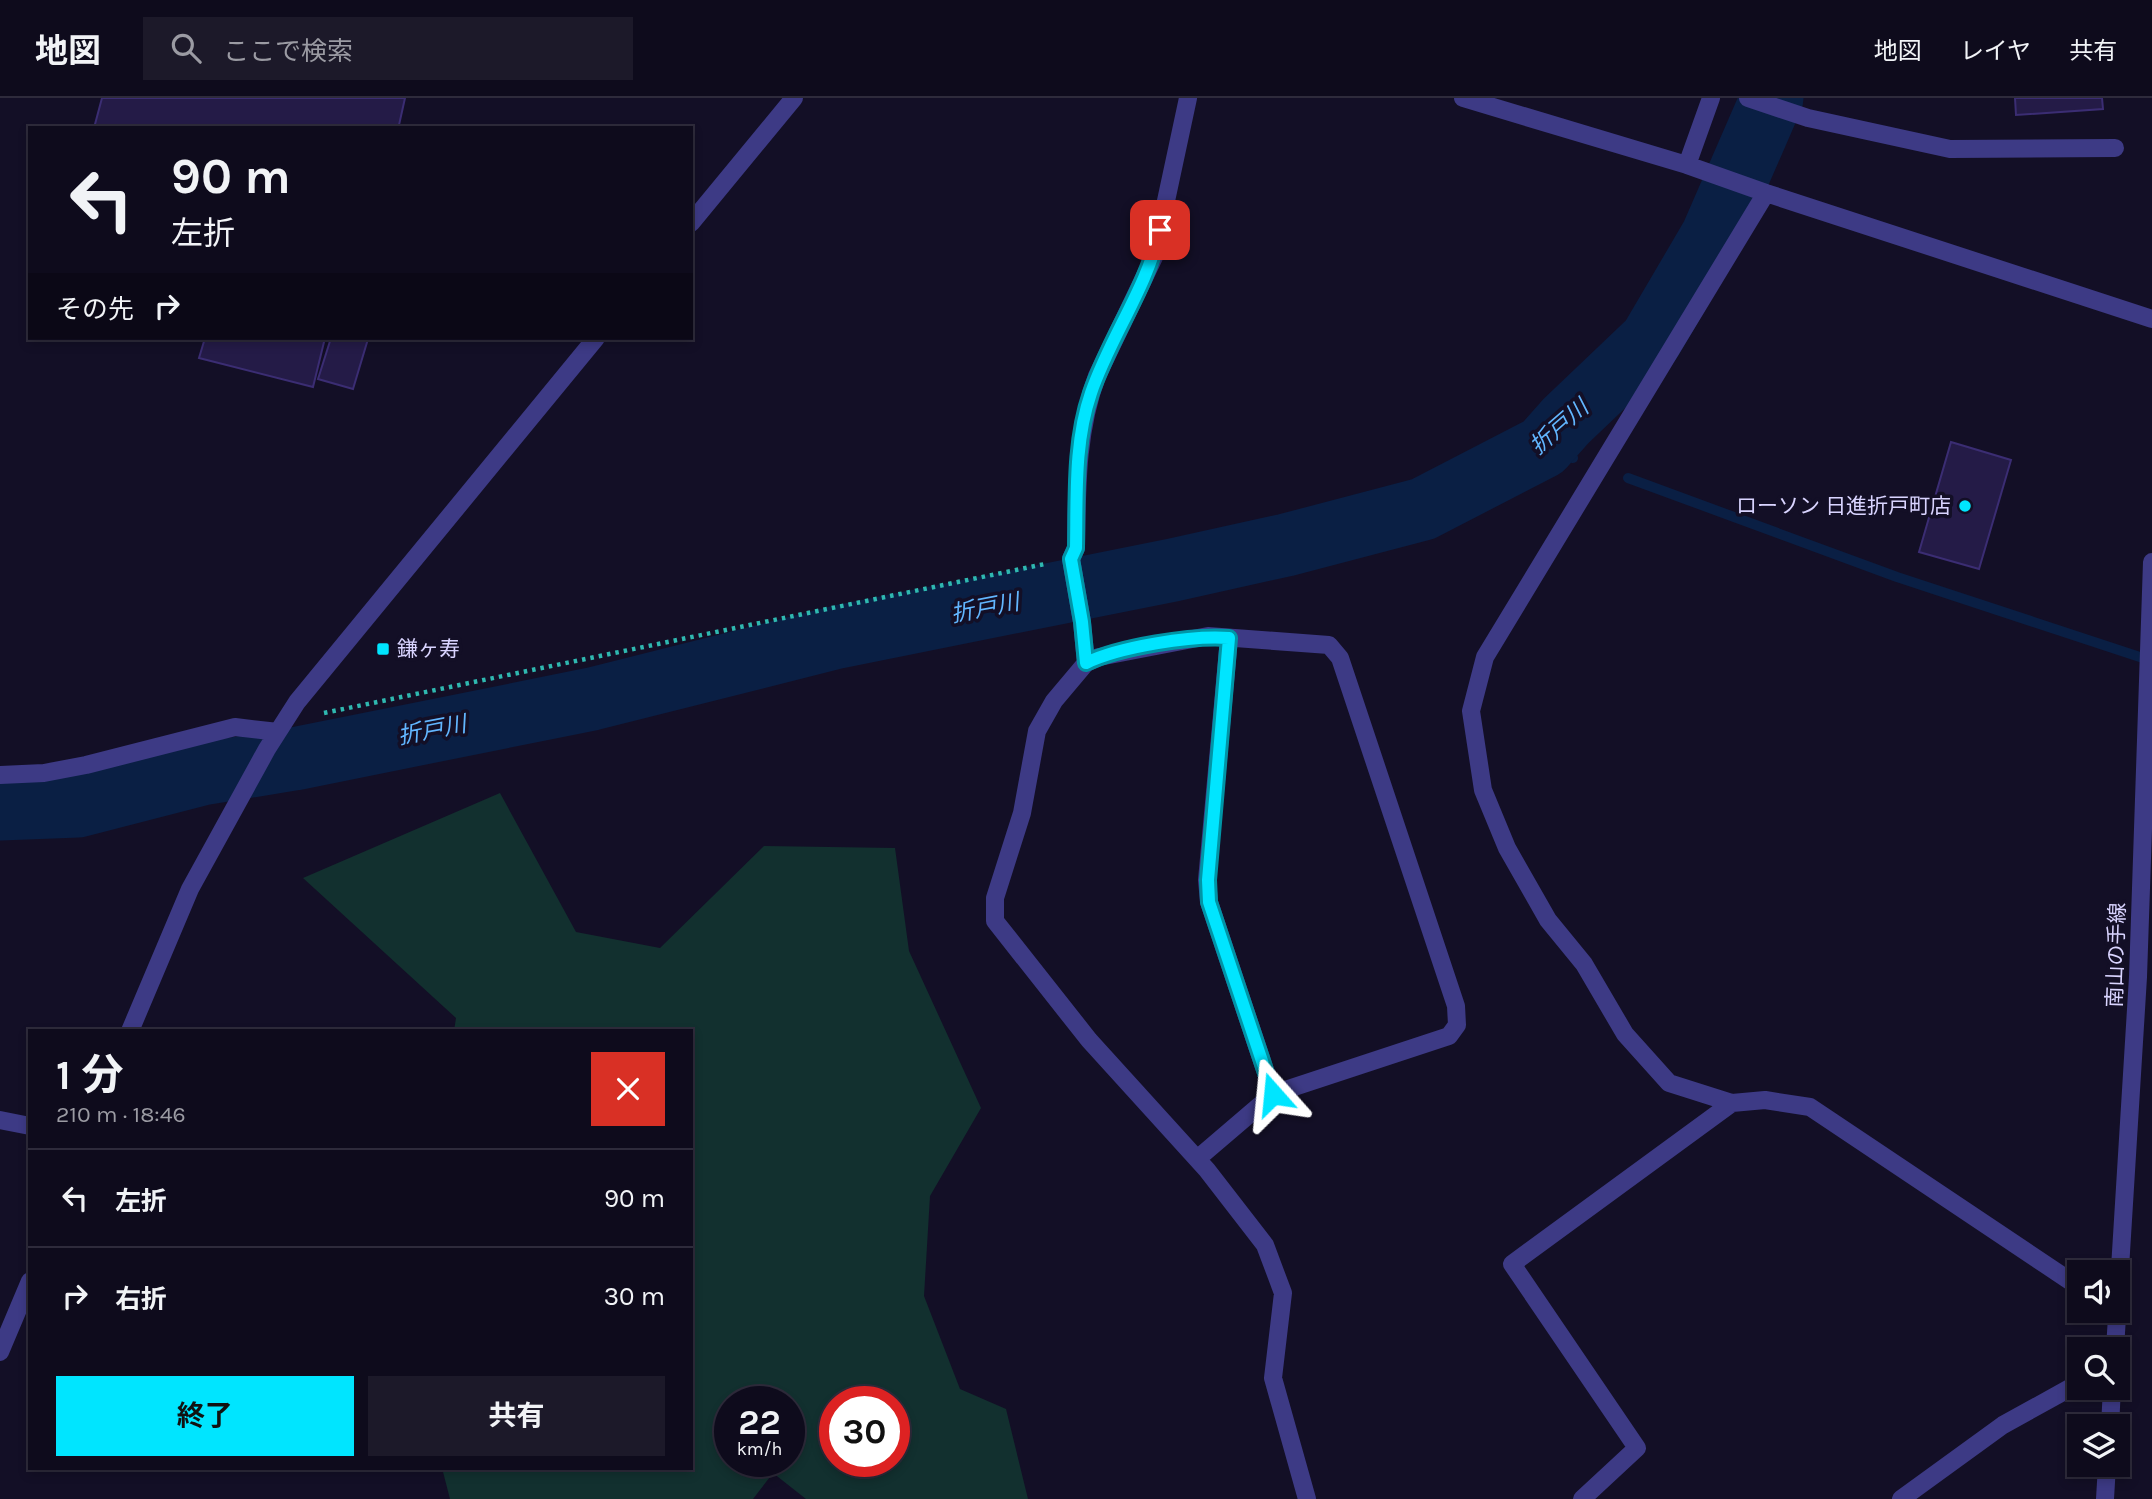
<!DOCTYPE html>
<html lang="ja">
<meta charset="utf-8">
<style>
:root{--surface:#0e0b1c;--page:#1c1929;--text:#f1f3f6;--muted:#9b9ba3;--line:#2e2b3b;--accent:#00e5ff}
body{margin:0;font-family:Karla,"Noto Sans JP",sans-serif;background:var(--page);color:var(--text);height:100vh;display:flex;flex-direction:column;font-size:26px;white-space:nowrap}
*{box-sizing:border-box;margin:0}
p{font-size:23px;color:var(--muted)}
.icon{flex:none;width:38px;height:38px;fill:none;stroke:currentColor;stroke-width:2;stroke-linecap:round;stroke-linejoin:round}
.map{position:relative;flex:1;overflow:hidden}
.side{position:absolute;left:28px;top:931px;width:665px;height:441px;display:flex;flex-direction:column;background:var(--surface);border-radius:0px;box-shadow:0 4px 10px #0003,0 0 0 2px var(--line)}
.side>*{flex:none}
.banner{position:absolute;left:28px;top:28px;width:665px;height:214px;border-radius:0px;box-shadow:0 4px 10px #0003,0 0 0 2px var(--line);background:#0e0b1c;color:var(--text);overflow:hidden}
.controls{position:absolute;left:2067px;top:1162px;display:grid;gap:14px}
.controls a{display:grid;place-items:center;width:63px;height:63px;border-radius:0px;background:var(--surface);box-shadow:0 4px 10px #0003,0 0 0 2px var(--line);font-size:35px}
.speed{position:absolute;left:714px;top:1288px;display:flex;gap:14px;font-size:35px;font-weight:700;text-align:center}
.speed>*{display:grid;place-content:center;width:91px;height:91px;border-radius:50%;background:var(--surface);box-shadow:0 4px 10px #0003,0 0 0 2px var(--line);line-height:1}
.speed small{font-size:18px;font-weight:400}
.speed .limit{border:10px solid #d22;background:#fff;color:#111}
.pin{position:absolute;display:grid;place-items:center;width:60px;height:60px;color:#fff;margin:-30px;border-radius:14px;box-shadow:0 4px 10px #0006}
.me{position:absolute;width:77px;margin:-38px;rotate:342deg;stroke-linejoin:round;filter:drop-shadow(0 0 5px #0008)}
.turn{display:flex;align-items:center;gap:24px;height:147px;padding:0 28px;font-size:32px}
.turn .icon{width:91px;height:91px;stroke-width:2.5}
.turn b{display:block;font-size:49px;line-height:60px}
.then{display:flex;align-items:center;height:66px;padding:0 28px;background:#0003;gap:14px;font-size:26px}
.round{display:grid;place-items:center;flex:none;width:74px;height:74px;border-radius:0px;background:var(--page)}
.summary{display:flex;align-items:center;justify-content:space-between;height:119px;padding:0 28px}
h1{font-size:42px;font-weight:700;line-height:52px}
.action{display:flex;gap:14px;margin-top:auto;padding:14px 28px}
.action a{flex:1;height:80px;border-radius:0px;background:var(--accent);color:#111;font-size:28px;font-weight:700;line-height:80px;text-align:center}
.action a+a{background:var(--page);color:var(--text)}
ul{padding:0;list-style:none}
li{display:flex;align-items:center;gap:21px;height:98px;padding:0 28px;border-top:2px solid var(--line)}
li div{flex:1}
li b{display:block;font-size:26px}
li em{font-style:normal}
header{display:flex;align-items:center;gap:42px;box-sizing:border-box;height:98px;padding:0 35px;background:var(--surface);border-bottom:2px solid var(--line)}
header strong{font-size:33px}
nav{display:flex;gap:38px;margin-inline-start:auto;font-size:24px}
.search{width:490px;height:63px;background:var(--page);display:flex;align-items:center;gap:18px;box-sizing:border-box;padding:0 24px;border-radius:0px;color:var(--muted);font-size:26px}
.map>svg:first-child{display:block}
</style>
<header>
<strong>地図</strong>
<div class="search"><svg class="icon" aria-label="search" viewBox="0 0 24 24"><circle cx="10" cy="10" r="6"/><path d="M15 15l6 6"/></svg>ここで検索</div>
<nav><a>地図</a><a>レイヤ</a><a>共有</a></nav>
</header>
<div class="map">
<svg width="2152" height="1401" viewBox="0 0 2152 1401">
<rect width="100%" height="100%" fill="#130f26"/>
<path fill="#12302f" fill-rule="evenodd" d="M 500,695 L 576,834 L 660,850 L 764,748 L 895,750 L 909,853 L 981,1010 L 930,1098 L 924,1198 L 960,1291 L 1006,1311 L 1028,1401 L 806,1401 L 773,1375 L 753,1401 L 450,1401 L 442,1370 L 691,1370 L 691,933 L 454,933 L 456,920 L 303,780 ZM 730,1304 L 789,1304 L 789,1363 L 730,1363 ZM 835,1304 L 894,1304 L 894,1363 L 835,1363 Z"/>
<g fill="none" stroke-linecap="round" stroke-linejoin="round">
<path stroke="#0a1f44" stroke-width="10" d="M 1543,349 L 1573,360
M 1628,380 L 1897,479 L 2152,563"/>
<path stroke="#0a1f44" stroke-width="63" d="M 0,711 L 78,708 L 202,676 L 294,661 L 592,601 L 838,539 L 1173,472 L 1286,447 L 1423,411 L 1543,349 L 1566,323 L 1651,242 L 1712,138 L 1772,0"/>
</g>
<path fill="#241b47" stroke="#3b2d73" stroke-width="2" d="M 102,0 L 405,0 L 399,27 L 408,30 L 94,30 Z
M 2015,0 L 2102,0 L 2103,11 L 2016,17 Z
M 205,240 L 325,240 L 313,289 L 199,260 Z
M 331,240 L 368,241 L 353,291 L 318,281 Z
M 1951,344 L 2011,362 L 1979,471 L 1919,454 Z"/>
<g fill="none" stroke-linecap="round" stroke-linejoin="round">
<path stroke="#2fb8b0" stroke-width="4.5" stroke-dasharray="3.5 5" stroke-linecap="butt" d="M 324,615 L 1045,466"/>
<path stroke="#3d3a85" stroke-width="18" d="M 1188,0 L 1154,159 L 1097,278 C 1076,334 1077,392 1076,450 L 1071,461 L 1082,524 L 1086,565 L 1054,603 L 1037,633 L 1022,715 L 995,800 L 995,823 L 1089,942 L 1207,1072 L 1265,1147 L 1283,1195 L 1273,1280 L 1307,1401
M 1463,0 L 1687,67 L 1766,95 L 2152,221
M 1748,0 L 1808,20 L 1950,51 L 2115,50
M 1687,67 L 1711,0
M 1766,95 L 1485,559 L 1471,613 L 1483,692 L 1507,750 L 1548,822 L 1584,866 L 1625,936 L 1669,985 L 1732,1005 L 1765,1002 L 1810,1009 L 2079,1189
M 691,125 L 794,0
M 1229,540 L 1207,782 L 1209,804 L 1273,996
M 1086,565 L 1099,559 L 1208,538 L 1329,547 L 1340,560 L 1456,908 L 1457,927 L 1449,938 L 1273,996 L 1197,1061
M 0,677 L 44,675 L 86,667 L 235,629 L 278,634
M 130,933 L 190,791 L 267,651 L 297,604 L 596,240
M 0,1022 L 30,1028
M 2115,1251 L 2138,879 L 2152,464
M 0,1254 L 30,1183
M 2110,1328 L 2112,1290
M 1582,1401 L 1637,1350 L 1512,1166 L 1732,1005
M 1901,1401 L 2003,1327 L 2079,1285
M 2105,1401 L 2107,1367"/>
</g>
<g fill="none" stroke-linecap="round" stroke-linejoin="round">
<defs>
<path id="route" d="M 1160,132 C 1147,190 1110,239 1091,295 C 1074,344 1077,399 1076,450 L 1071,461 L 1082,524 L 1086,565 C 1119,549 1192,537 1229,540 L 1208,782 L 1209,804 L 1273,996"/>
</defs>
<use href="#route" stroke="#0095a6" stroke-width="18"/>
<use href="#route" stroke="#00e5ff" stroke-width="12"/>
</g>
<g fill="#00e5ff" stroke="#130f26" stroke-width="2.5">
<circle cx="1965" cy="408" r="7"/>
<rect x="376" y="544" width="14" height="14" rx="3.5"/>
</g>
<g text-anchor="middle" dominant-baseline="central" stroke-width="7" stroke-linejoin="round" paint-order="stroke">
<g font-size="21" fill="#d9d4ff" stroke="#130f26" text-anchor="end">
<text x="1951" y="408">ローソン 日進折戸町店</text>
<text x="397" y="551" text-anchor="start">鎌ヶ寿</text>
</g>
<g font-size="21" fill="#d9d4ff" stroke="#130f26">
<text transform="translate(2116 857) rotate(-88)">南山の手線</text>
</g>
<g font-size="23" font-style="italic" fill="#62b6ff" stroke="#130f26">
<text transform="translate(1559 329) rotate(-41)">折戸川</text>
<text transform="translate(985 510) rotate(-11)">折戸川</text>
<text transform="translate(432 632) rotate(-11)">折戸川</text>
</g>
</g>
</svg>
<div class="controls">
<a><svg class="icon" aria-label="sound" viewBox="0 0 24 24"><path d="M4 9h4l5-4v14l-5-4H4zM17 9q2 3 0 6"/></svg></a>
<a><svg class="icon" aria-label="search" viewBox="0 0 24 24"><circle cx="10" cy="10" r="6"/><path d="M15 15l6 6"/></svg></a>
<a><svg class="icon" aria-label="layers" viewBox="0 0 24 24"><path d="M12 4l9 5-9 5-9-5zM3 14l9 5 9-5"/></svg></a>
</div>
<div class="speed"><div>22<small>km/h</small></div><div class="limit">30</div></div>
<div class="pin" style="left:1160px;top:132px;background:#d93025"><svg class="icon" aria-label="arrive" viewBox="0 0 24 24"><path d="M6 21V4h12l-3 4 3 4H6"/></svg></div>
<svg class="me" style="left:1273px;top:996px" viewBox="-20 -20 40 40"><path d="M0-17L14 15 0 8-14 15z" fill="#00e5ff" stroke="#fff" stroke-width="4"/></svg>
<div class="banner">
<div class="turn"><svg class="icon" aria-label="left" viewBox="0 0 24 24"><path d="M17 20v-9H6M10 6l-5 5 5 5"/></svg><div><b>90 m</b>左折</div></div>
<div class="then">その先<svg class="icon" aria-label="right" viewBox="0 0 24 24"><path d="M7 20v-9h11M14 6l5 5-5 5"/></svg></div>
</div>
<section class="side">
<div class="summary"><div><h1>1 分</h1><p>210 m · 18:46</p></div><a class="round" style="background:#d93025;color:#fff"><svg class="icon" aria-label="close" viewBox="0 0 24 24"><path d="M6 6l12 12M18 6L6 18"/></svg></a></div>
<ul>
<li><svg class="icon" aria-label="left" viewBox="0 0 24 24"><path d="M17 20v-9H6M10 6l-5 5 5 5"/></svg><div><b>左折</b></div><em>90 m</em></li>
<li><svg class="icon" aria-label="right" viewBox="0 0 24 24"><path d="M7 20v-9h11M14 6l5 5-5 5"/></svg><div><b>右折</b></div><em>30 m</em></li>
</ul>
<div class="action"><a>終了</a><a>共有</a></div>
</section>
</div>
